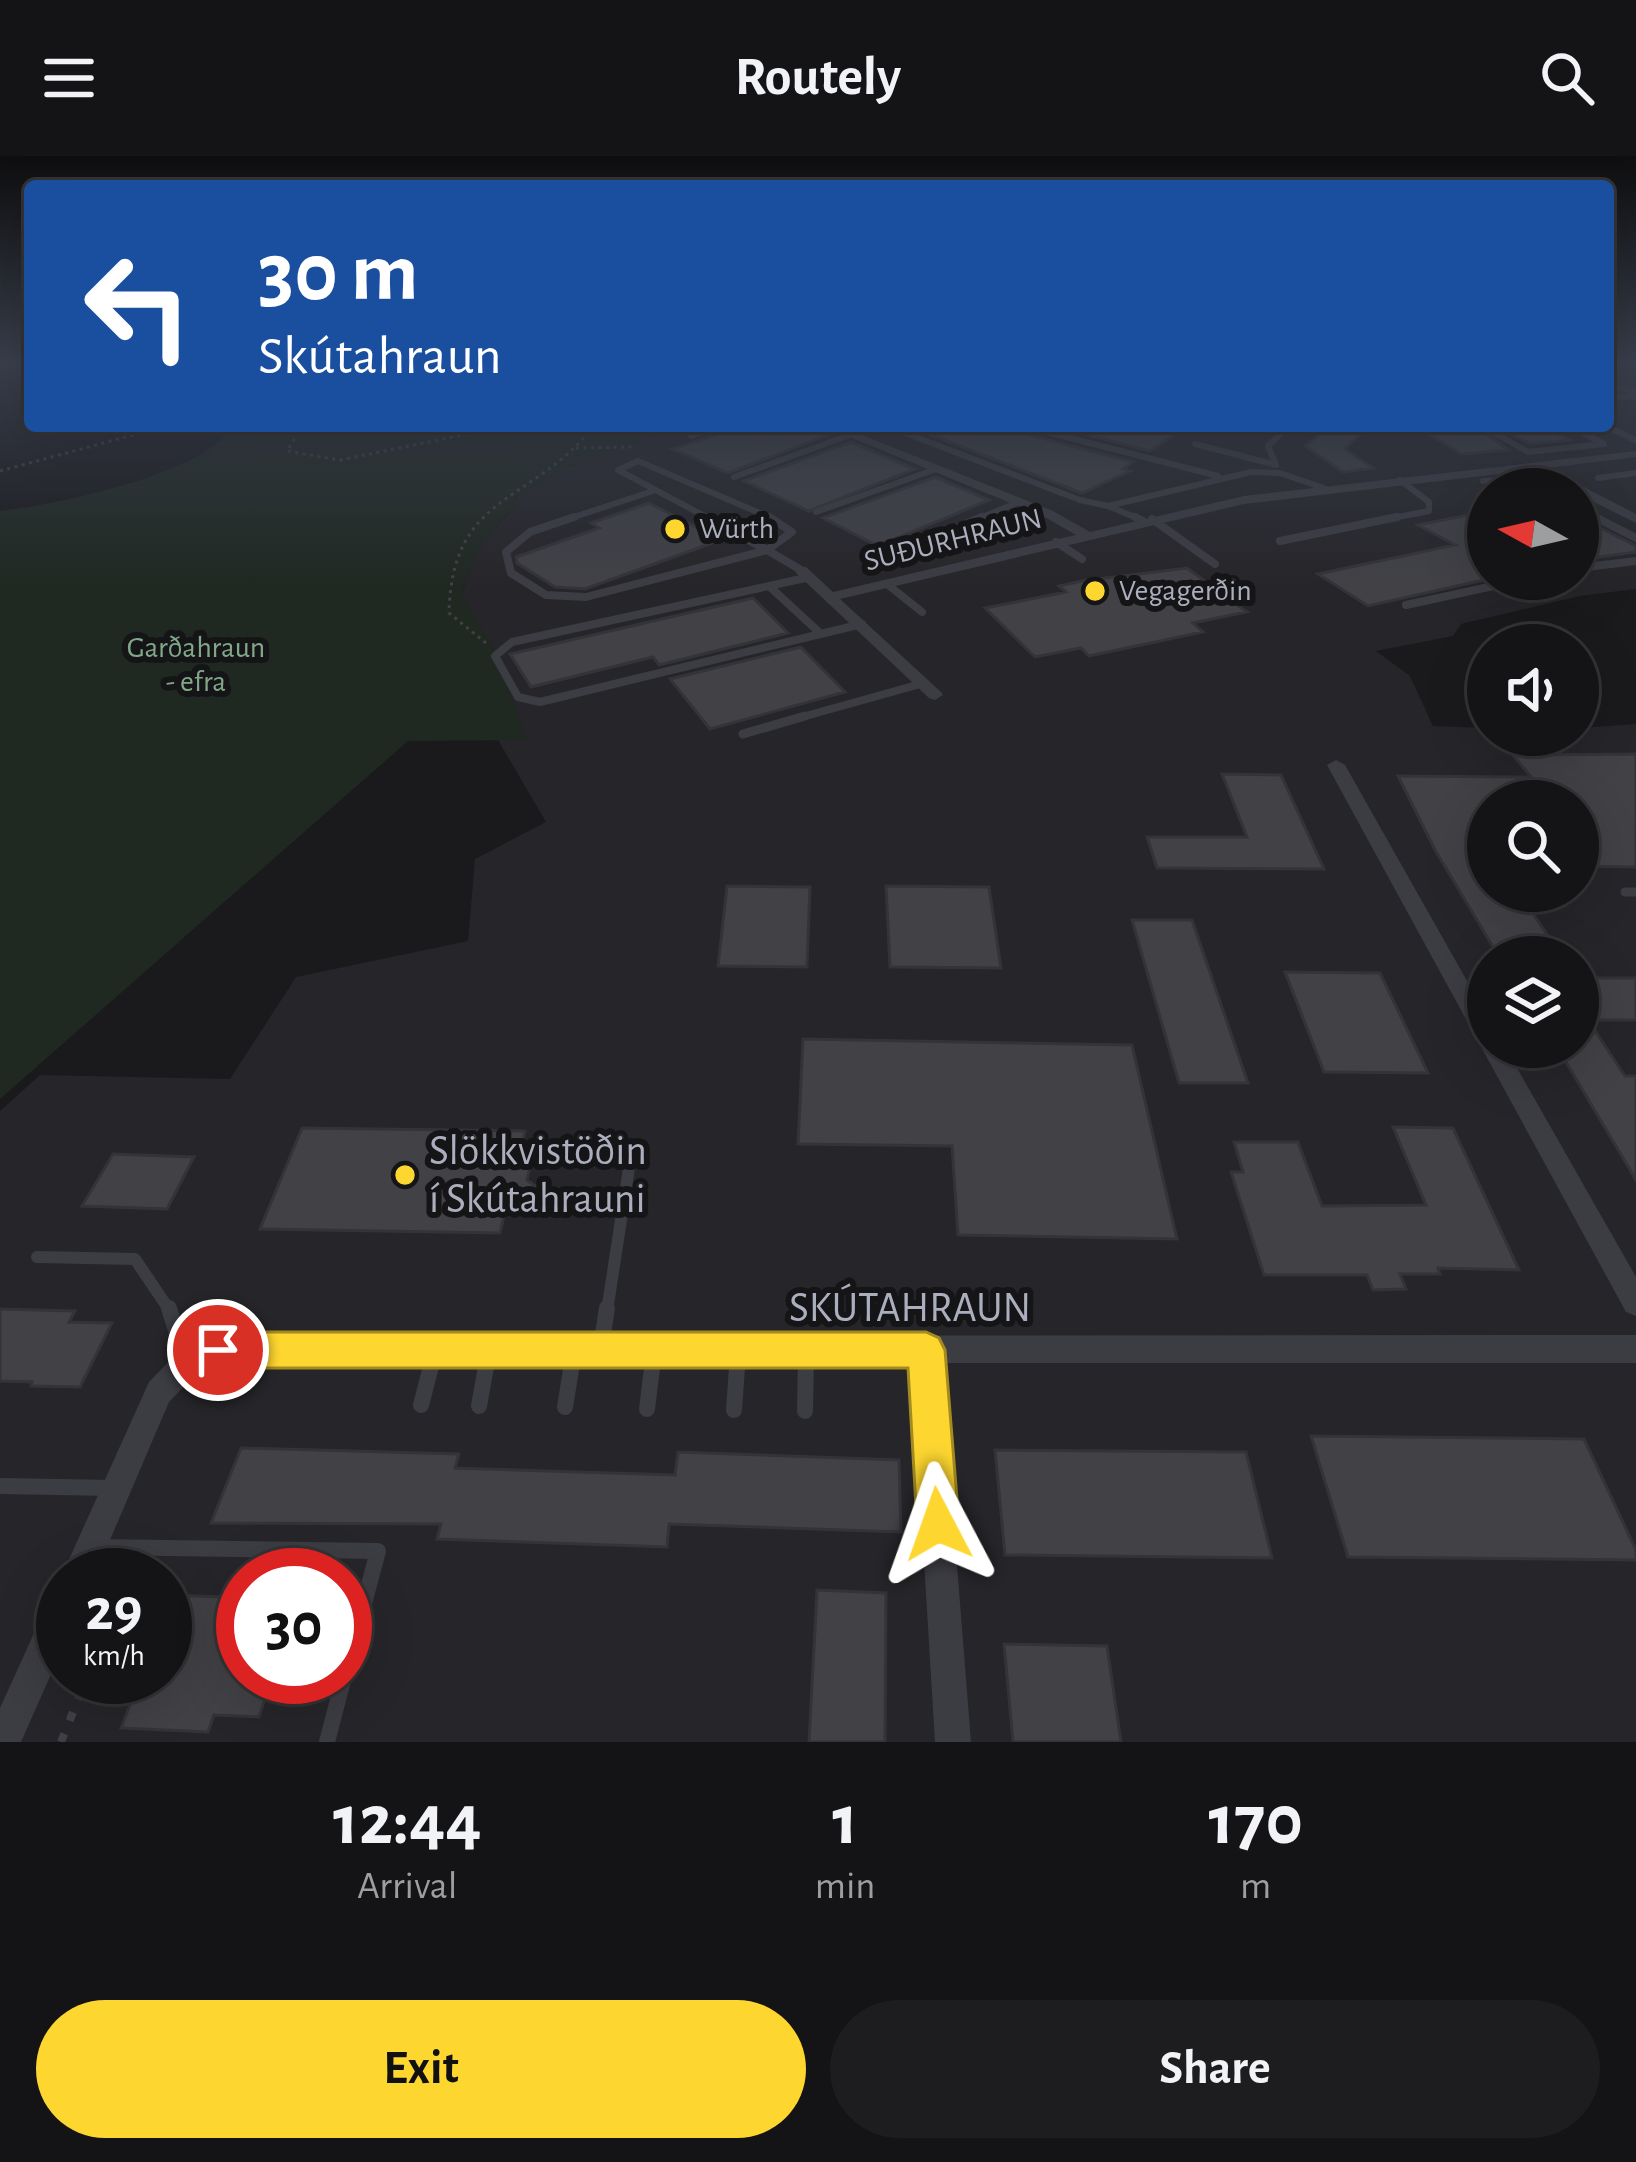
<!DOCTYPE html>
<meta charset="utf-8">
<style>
:root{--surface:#141315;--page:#1d1c1e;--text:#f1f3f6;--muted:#9d9ea0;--line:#333234;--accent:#fdd630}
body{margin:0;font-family:"Alegreya Sans",sans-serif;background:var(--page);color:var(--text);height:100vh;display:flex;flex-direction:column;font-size:45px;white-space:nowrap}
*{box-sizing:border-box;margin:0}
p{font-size:39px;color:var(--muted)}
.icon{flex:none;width:66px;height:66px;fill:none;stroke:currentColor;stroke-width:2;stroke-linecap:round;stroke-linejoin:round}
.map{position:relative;height:1586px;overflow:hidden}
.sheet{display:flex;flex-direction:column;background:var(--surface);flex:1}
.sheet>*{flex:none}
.hud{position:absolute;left:24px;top:24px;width:1590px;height:252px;border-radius:12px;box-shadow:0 12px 48px #0002,0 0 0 3px var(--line);background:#1a4fa0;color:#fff;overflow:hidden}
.needle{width:78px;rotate:278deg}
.buttons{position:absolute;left:1467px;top:312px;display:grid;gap:24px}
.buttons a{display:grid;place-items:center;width:132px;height:132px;border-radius:50%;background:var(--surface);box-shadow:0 12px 48px #0002,0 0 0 3px var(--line);font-size:60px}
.speed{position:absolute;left:36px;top:1392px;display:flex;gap:24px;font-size:60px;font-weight:700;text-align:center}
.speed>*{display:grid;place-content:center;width:156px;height:156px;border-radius:50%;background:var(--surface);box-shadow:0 12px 48px #0002,0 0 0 3px var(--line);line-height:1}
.speed small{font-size:30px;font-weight:400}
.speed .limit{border:18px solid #d22;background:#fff;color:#111}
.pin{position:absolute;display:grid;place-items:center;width:102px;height:102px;color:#fff;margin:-51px;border:6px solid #fff;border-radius:50%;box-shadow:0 3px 12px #0007}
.me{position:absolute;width:132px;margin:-66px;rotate:356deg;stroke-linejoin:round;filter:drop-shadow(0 0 9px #0008)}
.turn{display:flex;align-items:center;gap:42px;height:252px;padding:0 36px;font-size:54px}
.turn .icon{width:156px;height:156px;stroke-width:2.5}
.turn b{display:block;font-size:84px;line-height:102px}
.eta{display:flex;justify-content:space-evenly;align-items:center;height:204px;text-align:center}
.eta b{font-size:72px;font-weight:700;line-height:84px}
.cta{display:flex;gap:24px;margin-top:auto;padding:24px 36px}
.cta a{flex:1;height:138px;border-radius:72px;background:var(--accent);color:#111;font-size:48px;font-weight:700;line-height:138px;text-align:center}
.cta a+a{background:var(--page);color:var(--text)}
header{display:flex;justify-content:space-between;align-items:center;height:156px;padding:0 36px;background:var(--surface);font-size:54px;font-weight:700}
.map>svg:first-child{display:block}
</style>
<header><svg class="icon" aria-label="menu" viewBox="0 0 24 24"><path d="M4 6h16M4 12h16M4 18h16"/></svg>Routely<svg class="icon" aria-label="search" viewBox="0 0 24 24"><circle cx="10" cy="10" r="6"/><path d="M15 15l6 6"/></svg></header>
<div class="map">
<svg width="1636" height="1586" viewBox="0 0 1636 1586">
<rect width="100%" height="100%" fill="#1a191c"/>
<path fill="#262529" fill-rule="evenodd" d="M 1608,209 L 1636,209 L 1636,433 L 1580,440 L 1461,468 L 1453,480 L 1376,495 L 1410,520 L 1433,570 L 1488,572 L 1488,579 L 1578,579 L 1578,572 L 1636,568 L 1636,1586 L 0,1586 L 0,955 L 40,919 L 230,923 L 296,821 L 468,785 L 475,703 L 546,666 L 463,524 L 462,439 L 472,405 L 489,377 L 515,351 L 514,344 L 520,338 L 574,307 L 683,270 L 1608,270 ZM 1488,333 L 1578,333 L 1578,423 L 1488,423 ZM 1488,645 L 1578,645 L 1578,735 L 1488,735 ZM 1488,801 L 1578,801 L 1578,891 L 1488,891 ZM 63,1419 L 165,1419 L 165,1521 L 63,1521 ZM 243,1419 L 345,1419 L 345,1521 L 243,1521 Z"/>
<path fill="#1f2821" d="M 230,270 L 683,270 L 574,307 L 520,338 L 514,343 L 515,351 C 486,376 472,403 462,439 L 494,495 L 527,584 L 408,585 L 0,943 L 0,355 C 49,350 212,317 230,270 Z"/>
<path fill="#414146" stroke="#343338" stroke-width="3" d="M 743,270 L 805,270 L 831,278 L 728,317 L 672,293 Z
M 908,270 L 1017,270 L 1022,277 L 1133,306 L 1123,313 L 1130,315 L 1082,337 Z
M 1054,270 L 1186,270 L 1150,295 Z
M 1330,270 L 1369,270 L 1345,293 L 1373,312 L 1343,316 L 1305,290 Z
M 1415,270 L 1475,270 L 1509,294 L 1462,298 Z
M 1497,270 L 1543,270 L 1570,284 L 1530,288 Z
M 851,286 L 915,313 L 809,355 L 744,325 Z
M 935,321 L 989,344 L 878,390 L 823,362 Z
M 649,347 L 721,384 L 585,433 L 555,431 L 517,407 L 516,401 L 599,372 L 591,367 Z
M 1488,355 L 1488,423 L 1368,450 L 1318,418 L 1455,389 L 1418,369 Z
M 1578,361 L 1636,390 L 1636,396 L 1578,404 Z
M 1187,412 L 1247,456 L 1193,467 L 1203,476 L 1089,500 L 1081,492 L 1035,501 L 985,452 L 1066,436 L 1059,430 L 1082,425 Z
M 753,442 L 788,477 L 659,509 L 653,501 L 531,531 L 510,498 Z
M 801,491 L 845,536 L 710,573 L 670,523 Z
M 1636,598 L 1636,711 L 1578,710 L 1578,645 L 1488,645 L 1488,735 L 1518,735 L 1562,801 L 1499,801 L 1435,694 L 1398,620 L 1531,621 L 1513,599 Z
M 1222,618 L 1281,619 L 1324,713 L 1157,712 L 1147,681 L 1247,681 Z
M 727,730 L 810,731 L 807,811 L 718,810 Z
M 886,730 L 989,731 L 1001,812 L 890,811 Z
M 1132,764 L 1192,764 L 1248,927 L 1179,927 Z
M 1285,816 L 1380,817 L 1428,917 L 1324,916 Z
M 1578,822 L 1636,822 L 1636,864 L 1588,864 L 1625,920 L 1636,920 L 1636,1024 L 1557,891 L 1578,891 Z
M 803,883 L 1132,889 L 1177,1083 L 958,1079 L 952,990 L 798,988 Z
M 1393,971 L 1453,972 L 1519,1114 L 1438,1112 L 1440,1118 L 1400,1118 L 1406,1133 L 1373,1134 L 1367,1119 L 1264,1119 L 1231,1016 L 1243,1016 L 1234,986 L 1298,986 L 1322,1050 L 1426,1049 Z
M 302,972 L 525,975 L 518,1007 L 531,1007 L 527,1024 L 547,1038 L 544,1048 L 531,1055 L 506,1052 L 500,1077 L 260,1073 Z
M 113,998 L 194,1001 L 167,1053 L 82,1050 Z
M 0,1153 L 75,1155 L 69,1166 L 112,1167 L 80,1231 L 31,1230 L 32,1226 L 0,1225 Z
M 1311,1280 L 1584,1283 L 1636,1394 L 1636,1404 L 1348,1401 Z
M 241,1292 L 459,1298 L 455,1312 L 675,1319 L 678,1296 L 899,1304 L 901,1376 L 669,1368 L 667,1391 L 437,1383 L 441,1368 L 211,1367 Z
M 995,1294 L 1246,1296 L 1272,1402 L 1005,1399 Z
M 817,1434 L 886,1437 L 885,1586 L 809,1586 Z
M 174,1439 L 243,1442 L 243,1521 L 272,1521 L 259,1561 L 214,1559 L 208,1576 L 121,1572 L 141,1521 L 165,1521 L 165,1463 Z
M 1004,1488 L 1107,1490 L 1121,1586 L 1013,1586 Z"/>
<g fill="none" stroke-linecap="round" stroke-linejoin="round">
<path stroke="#404148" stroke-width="3" stroke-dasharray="3 4.5" stroke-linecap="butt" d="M 302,270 L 287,295 L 340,304 L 506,270
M 576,292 L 634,291
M 0,315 L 166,270
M 486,487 L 449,457 C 452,336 530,350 594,270"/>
<path stroke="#404148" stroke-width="8" stroke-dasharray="9 14" stroke-linecap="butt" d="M 61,1586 L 87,1521"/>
<path stroke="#3c3c43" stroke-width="6" d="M 1631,209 L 1636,212
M 1608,229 L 1636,236
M 1608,242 L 1636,240
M 887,270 L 1080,344 L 1108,350
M 1024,270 L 1218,320
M 1482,270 L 1528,296 L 1604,288 L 1576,273
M 1555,270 L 1602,270
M 691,280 L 722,270
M 1195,288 L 1276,309
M 1276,309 L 1268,290 L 1289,270
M 734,321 L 850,279
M 1598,322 L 1636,317
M 1483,325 L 1525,324 L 1552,333
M 1578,353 L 1601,364
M 816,356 L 936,313
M 565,364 L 653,335
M 712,364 L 618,314 L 638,305 L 776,364
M 975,364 L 1019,346
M 1142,364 L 1108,350 L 1251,316 L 1280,317 L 1324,332
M 1382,364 L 1429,355 L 1429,346 L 1400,324"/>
<path stroke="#3c3c43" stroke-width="8" d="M 574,361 L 530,376 L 506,396 L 511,417 L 546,439 L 586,441 L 767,394
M 706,361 L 767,394
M 1135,361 L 1143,365
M 1595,361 L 1636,382
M 1152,363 L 1215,408
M 1280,385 L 1397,361
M 1056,386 L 1082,403
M 908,393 L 982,361
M 767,394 L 801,414
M 767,394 L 792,376 L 769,361
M 1578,412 L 1636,405
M 810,421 L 512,486 L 495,500 L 518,541 L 540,546 L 862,468
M 887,428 L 922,456
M 769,430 L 821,478
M 1406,449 L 1526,423
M 795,563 L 924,527"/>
<path stroke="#3c3c43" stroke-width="9" d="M 743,578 L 805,560
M 1625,736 L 1636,736"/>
<path stroke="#3c3c43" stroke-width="12" d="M 37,1101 L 135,1103 L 170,1155
M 607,1155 L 631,999"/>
<path stroke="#3c3c43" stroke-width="16" d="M 169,1152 L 185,1204
M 601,1191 L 607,1152
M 421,1249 L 435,1195
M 479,1250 L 489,1194
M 565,1251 L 574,1195
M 647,1253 L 654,1196
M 734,1254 L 738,1197
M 805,1255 L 806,1198
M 0,1330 L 114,1332
M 93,1391 L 378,1395 L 345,1519
M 327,1586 L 344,1521"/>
<path fill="#3c3c43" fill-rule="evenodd" d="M 1609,268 L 1636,281 L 1636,288 L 1599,270 Z
M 823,270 L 839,270 L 1053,355 L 1090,376 L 1244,340 L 1636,295 L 1636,301 L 1547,312 L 1636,358 L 1636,367 L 1578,338 L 1578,333 L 1569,333 L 1532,314 L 1244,348 L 840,443 L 941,536 L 943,539 L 935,544 L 929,542 L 796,417 L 796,411 L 806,411 L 833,436 L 1076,379 L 1045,361 Z
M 1336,604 L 1345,609 L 1488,862 L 1488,891 L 1505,891 L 1636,1121 L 1636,1160 L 1626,1156 L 1327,609 Z
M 1636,1179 L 1636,1207 L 941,1207 L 971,1586 L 935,1586 L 912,1207 L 219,1208 L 196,1218 L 169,1246 L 95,1419 L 63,1419 L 63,1423 L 62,1419 L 149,1226 L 176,1198 L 218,1180 Z
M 63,1435 L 63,1491 L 21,1586 L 0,1586 L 0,1552 L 51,1440 Z"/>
</g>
<linearGradient id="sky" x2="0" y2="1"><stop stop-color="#0e0e0f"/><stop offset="0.48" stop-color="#383e4b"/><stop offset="1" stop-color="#383e4b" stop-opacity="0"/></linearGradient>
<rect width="1636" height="431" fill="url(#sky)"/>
<path fill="#fdd630" stroke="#a48b1f" stroke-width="3" d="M 218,1176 L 926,1176 L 939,1182 L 945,1194 L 959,1368 L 953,1383 L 938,1389 L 923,1383 L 917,1368 L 908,1212 L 218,1212 L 205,1206 L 200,1194 L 205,1182 Z"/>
<g fill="#fdd630" stroke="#151417" stroke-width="4.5">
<circle cx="675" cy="373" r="12"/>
<circle cx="1095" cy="435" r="12"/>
<circle cx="405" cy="1019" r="12"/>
</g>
<g text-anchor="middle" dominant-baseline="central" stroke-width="12" stroke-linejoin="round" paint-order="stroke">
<g font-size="30" fill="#abaebc" stroke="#151417" text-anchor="start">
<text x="699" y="373">Würth</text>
<text x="1119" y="435">Vegagerðin</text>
</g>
<g font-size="30" fill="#abaebc" stroke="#151417">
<text transform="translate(953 384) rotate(-14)">SUÐURHRAUN</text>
</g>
<g font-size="30" fill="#81a889" stroke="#151417">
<text x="196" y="492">Garðahraun<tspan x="196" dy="34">- efra</tspan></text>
</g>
<g font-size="42" fill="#abaebc" stroke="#151417" text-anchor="start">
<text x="429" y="995">Slökkvistöðin<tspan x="429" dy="48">í Skútahrauni</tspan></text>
</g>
<g font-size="42" fill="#abaebc" stroke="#151417">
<text x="910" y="1152">SKÚTAHRAUN</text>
</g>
</g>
</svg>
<div class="buttons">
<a><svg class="needle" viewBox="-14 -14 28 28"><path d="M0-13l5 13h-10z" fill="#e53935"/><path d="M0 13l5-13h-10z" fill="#9d9ea0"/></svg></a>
<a><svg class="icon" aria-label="sound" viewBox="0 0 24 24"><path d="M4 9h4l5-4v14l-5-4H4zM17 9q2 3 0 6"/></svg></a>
<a><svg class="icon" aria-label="search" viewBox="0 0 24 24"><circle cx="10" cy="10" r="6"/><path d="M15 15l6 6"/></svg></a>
<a><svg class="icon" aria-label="layers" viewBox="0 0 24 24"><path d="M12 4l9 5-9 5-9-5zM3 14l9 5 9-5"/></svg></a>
</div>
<div class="speed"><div>29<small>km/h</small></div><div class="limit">30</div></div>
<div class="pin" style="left:218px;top:1194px;background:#d93025"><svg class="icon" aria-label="arrive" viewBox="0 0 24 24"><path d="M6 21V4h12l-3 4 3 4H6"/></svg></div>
<svg class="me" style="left:938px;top:1368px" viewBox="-20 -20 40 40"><path d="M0-17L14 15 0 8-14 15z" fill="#fdd630" stroke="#fff" stroke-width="4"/></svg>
<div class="hud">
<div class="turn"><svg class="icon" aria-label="left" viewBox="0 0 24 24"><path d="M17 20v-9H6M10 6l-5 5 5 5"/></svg><div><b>30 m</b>Skútahraun</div></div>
</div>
</div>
<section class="sheet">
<div class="eta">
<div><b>12:44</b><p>Arrival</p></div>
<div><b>1</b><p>min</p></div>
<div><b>170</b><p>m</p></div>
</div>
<div class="cta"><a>Exit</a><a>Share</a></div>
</section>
